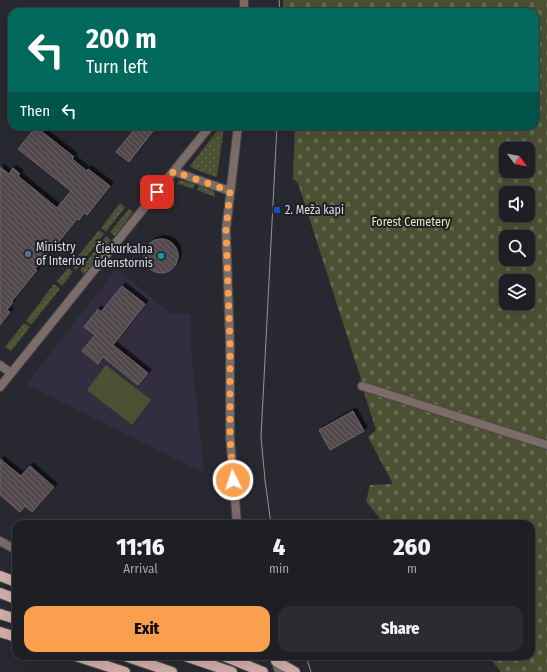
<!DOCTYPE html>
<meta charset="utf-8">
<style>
:root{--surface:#1e1f24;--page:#2b2c31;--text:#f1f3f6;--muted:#a1a2a6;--line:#3c3d41;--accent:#fa9f4e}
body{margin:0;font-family:"Fira Sans Condensed",sans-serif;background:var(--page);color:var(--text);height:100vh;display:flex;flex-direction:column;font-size:15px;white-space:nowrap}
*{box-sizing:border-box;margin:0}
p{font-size:13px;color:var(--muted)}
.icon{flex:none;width:22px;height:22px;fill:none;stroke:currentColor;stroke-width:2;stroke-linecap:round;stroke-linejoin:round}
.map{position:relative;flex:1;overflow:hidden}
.panel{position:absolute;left:12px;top:520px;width:523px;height:140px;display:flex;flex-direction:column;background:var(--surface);border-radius:12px;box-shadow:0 4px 16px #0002,0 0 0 1px var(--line)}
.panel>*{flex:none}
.guide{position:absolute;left:8px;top:8px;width:531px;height:122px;border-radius:12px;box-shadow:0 4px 16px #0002,0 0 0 1px var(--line);background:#00695c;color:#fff;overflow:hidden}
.needle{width:26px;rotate:122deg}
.tools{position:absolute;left:499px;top:142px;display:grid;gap:8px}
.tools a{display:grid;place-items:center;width:36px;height:36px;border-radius:8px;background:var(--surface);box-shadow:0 4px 16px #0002,0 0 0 1px var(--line);font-size:20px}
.pin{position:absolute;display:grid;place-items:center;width:34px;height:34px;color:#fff;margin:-17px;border-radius:8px;box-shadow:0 2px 6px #0006}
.me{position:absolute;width:44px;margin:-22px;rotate:356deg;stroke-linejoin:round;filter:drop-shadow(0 0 3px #0008)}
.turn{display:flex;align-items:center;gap:14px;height:84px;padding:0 12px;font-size:18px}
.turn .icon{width:52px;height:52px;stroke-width:2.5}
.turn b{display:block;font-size:28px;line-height:34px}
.then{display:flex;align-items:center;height:38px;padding:0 12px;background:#0003;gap:8px;font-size:15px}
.eta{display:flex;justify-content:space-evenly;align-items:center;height:68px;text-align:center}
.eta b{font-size:24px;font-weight:800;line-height:28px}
.action{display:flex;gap:8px;margin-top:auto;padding:8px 12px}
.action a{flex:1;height:46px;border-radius:12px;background:var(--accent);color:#111;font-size:16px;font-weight:800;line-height:46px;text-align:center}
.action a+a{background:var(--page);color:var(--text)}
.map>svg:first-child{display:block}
</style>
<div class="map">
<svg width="547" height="672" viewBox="0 0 547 672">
<defs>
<pattern id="grass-dots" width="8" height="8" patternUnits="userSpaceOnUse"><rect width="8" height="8" fill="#4b5033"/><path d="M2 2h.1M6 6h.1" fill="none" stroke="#646950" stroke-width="1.8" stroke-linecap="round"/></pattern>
<pattern id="cemetery-stones" width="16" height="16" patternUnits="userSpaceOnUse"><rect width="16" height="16" fill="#4b5033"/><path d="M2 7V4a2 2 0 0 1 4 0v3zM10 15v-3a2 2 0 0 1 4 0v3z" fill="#646950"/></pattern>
<pattern id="building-back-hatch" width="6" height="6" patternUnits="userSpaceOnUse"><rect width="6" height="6" fill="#51484b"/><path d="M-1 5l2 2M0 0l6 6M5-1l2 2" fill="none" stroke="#6a6265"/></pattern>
<filter id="shadow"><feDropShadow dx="3.5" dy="-3.5" stdDeviation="0" flood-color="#0009"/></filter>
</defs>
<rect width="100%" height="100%" fill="#282930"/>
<path fill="#332e3f" d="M 117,269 L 170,313 L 191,314 L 190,340 L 204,473 L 26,384 Z"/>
<path fill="url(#grass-dots)" d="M 220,127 L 224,128 L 217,176 L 216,177 L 194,169 L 190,166 Z
M 179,180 L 195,184 L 193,189 L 180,184 L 177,185 Z
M 199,185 L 214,191 L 215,197 L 197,190 Z
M 120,203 L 125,207 L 106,232 L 101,228 Z
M 129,209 L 133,212 L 115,236 L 110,232 Z
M 99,230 L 104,234 L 76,270 L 71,265 Z
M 106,236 L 111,240 L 84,274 L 80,270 Z
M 68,268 L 73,272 L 62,286 L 57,281 Z
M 54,284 L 60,289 L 31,325 L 26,321 Z
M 24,323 L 30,327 L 11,351 L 5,347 Z"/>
<path fill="url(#cemetery-stones)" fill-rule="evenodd" d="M 283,0 L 547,0 L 547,672 L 501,672 L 488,656 L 531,656 L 531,524 L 384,524 L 366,501 L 370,485 L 393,484 L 368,437 L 376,430 L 362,386 L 362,382 L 298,183 L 293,179 L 295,126 L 535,126 L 535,12 L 283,12 ZM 506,149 L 528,149 L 528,171 L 506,171 ZM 506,193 L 528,193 L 528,215 L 506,215 ZM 506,237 L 528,237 L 528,259 L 506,259 ZM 506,281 L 528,281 L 528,303 L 506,303 Z"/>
<path fill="#4b5033" d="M 106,365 L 151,400 L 132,425 L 87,390 Z"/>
<path fill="url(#building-back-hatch)" stroke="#6e6568" filter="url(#shadow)" d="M 137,126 L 157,126 L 129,162 L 116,152 Z
M 36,127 L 74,157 L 72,159 L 87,171 L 88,169 L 110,186 L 87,215 L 84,213 L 79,220 L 77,219 L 52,250 L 51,249 L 44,258 L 35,269 L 37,270 L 12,301 L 13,302 L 7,310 L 10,312 L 0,325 L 0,167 L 9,174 L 13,168 L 20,174 L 18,176 L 57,208 L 71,191 L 18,149 Z
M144 256a17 17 0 1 1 34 0a17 17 0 1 1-34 0Z
M 122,286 L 145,304 L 113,345 L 148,373 L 138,385 L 103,357 L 98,364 L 82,351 L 95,335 L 84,327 L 98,309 L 101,312 Z
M 353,411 L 364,431 L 330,450 L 319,430 Z
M 0,459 L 21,476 L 30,466 L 54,487 L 32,512 L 25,506 L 20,512 L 0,495 Z"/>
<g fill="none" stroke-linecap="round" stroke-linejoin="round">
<defs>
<path id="pedestrian" d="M 362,386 L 547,445"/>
<path id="minor" d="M 0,365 L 11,373
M 0,541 L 16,550"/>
<path id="tertiary" d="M 244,0 L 244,12
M 174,171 L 181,174 L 230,191
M 0,387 L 210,126
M 237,524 L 230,437 L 230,345 L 226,230 L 238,126
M 274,656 L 279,672"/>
<path id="primary" d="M 0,576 L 16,582
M 0,593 L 16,599
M 0,614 L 16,619
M 0,632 L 16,637
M 76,656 L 125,672
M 125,656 L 172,672
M 185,656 L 232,672
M 224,656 L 263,672
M 276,661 L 295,672"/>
</defs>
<use href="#pedestrian" stroke="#45464d" stroke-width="10"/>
<use href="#minor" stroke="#45464d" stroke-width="10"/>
<use href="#tertiary" stroke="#45464d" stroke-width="10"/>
<use href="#primary" stroke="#45464d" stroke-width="12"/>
<use href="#pedestrian" stroke="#7c6c68" stroke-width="8"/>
<use href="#minor" stroke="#7c6c68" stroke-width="8"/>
<use href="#tertiary" stroke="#7c6c68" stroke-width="8"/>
<use href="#primary" stroke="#cfaea7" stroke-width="10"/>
<path stroke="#929399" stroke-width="1" d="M 279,0 L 280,12
M 271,524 L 265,480 L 261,437 L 277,126
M 306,656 L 311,672"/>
</g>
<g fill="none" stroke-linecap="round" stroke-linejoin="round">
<path stroke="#fa9f4e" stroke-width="7" stroke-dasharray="0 12.6" d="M 157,192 L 174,171 L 181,174 L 230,191 L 226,230 L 230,345 L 230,437 L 233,480"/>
</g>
<rect fill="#1a4fb4" stroke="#1f1f26" stroke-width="1.5" x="273" y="206" width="8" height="8" rx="2"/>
<circle fill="#5c6f8a" stroke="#1f1f26" stroke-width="1.5" cx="28" cy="254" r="4"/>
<circle fill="#0f9aa8" stroke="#1f1f26" stroke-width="1.5" cx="161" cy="256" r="4"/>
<g text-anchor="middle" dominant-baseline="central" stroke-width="4" stroke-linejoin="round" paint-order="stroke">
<g font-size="12" fill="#dedfe4" stroke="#1f1f26" text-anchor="start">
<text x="285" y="210">2. Meža kapi</text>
<text x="36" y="247">Ministry<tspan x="36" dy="14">of Interior</tspan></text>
<text x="153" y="249" text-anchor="end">Čiekurkalna<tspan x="153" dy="14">ūdenstornis</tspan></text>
</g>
<g font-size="12" fill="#e0ebb1" stroke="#1f1f26">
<text x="411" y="222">Forest Cemetery</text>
</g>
</g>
</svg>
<div class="tools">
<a><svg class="needle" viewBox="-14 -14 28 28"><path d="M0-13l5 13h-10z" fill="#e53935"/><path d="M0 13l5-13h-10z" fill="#a1a2a6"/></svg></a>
<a><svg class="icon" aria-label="sound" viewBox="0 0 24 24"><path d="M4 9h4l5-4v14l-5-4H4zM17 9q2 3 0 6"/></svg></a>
<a><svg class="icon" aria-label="search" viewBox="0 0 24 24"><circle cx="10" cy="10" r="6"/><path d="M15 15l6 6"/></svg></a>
<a><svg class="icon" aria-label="layers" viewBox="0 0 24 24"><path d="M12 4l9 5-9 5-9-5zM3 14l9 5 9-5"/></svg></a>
</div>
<div class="pin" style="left:157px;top:192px;background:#d93025"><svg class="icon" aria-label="arrive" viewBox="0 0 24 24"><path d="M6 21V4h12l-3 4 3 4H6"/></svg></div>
<svg class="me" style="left:233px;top:480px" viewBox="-20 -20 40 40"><circle r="17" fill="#fa9f4e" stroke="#fff" stroke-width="3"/><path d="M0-11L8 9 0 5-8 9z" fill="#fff"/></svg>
<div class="guide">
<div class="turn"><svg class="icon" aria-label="left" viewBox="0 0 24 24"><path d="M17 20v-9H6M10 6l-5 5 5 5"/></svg><div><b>200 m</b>Turn left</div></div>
<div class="then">Then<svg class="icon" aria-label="left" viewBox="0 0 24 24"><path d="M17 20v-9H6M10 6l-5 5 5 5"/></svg></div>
</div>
<section class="panel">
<div class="eta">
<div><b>11:16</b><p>Arrival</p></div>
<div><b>4</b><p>min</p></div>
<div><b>260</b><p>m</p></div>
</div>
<div class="action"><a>Exit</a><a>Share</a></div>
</section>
</div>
